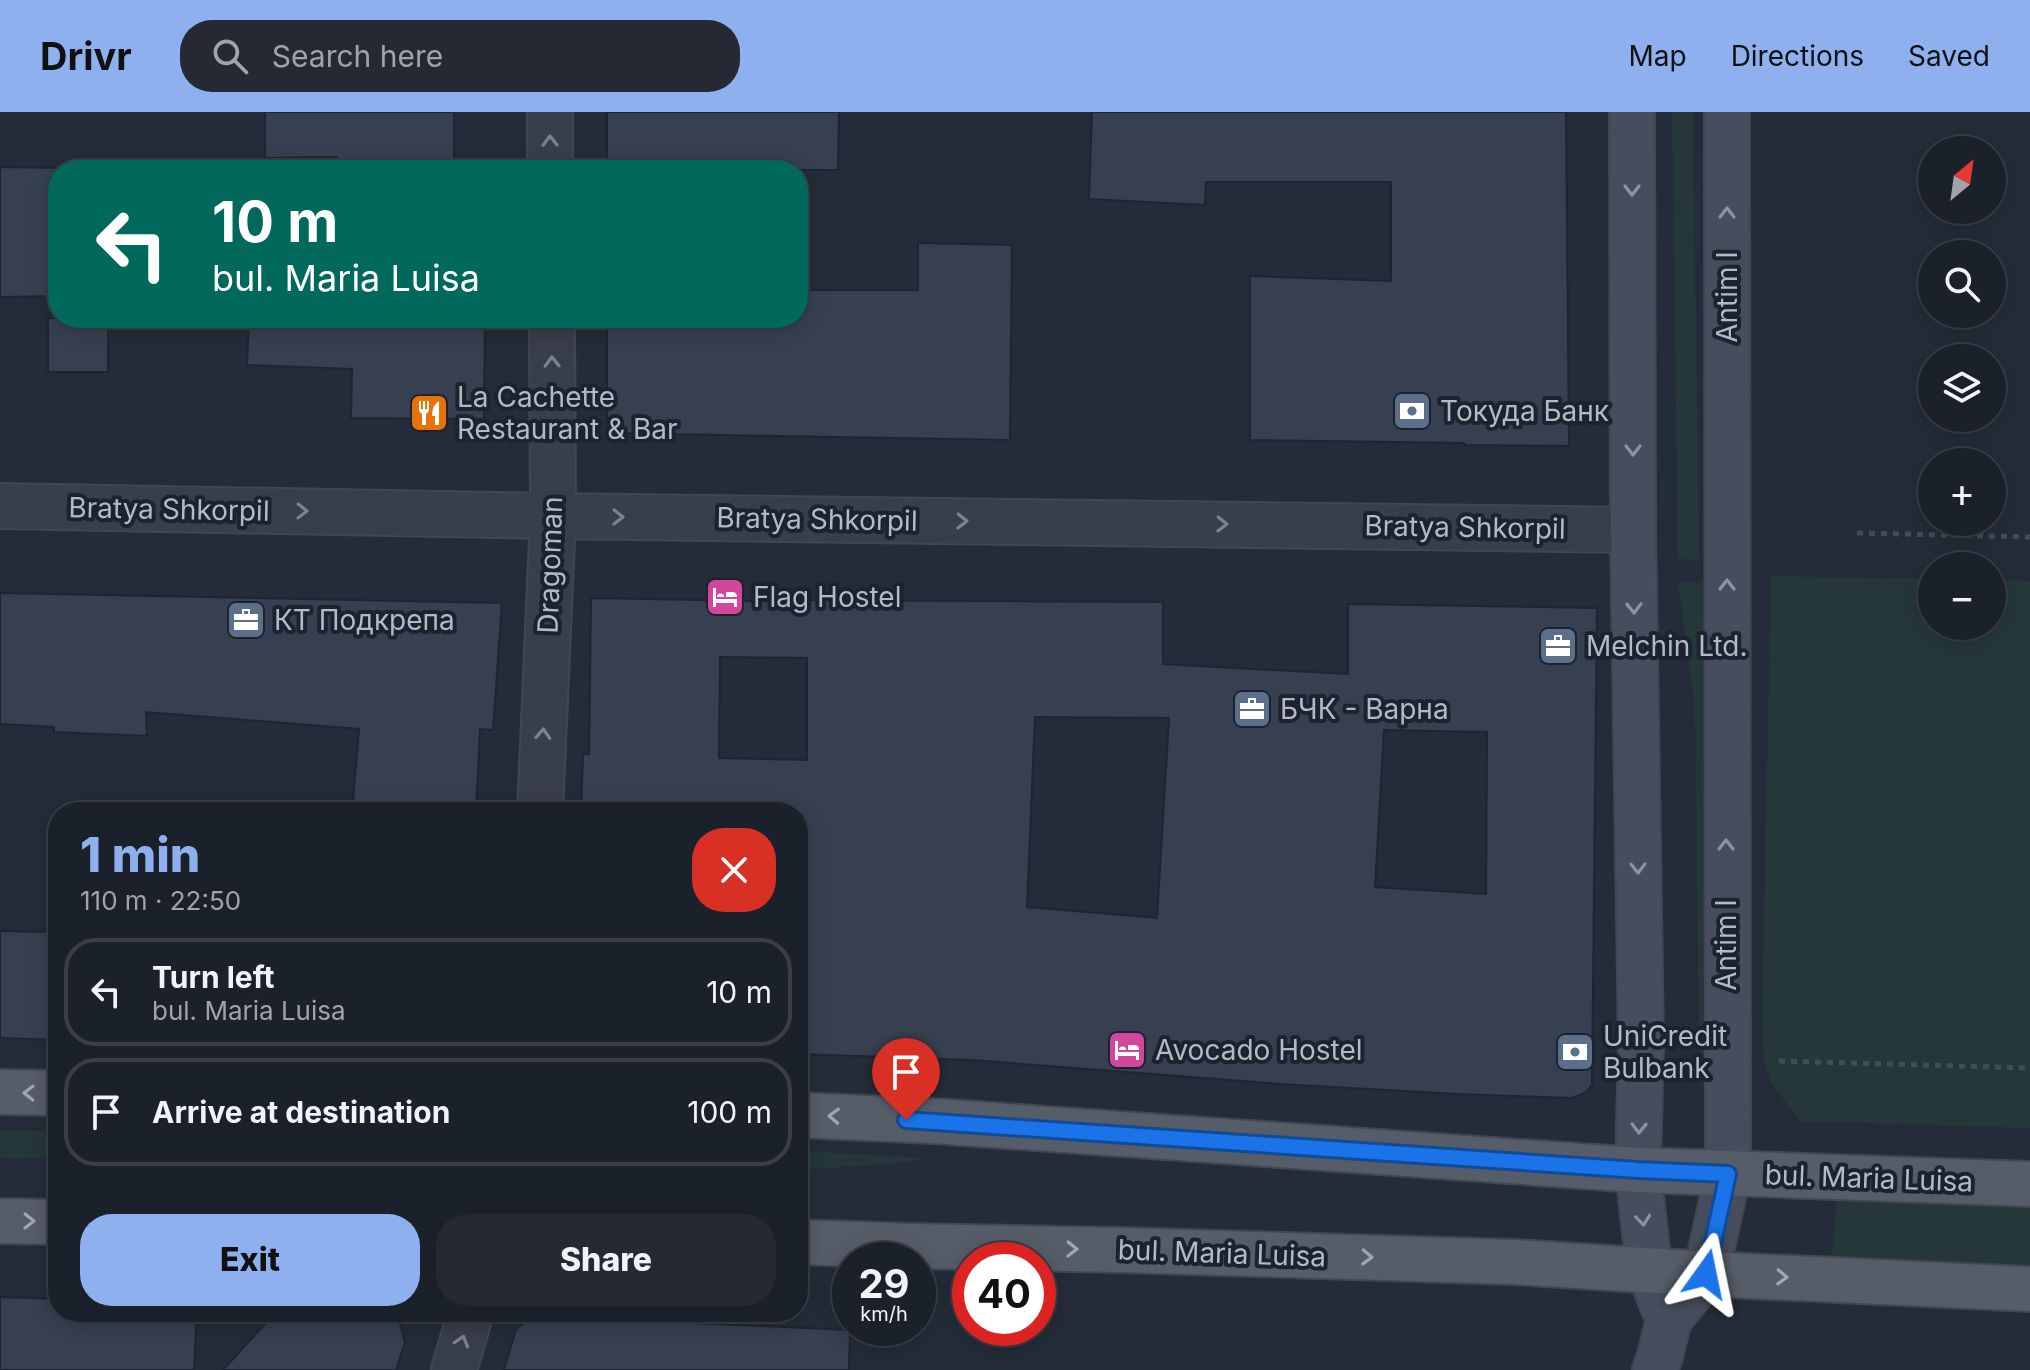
<!DOCTYPE html>
<meta charset="utf-8">
<style>
:root{--surface:#1b212b;--page:#242933;--text:#f1f3f6;--muted:#a0a3a9;--line:#393e47;--accent:#8fb0ef}
body{margin:0;font-family:Inter,sans-serif;background:var(--page);color:var(--text);height:100vh;display:flex;flex-direction:column;font-size:30px;white-space:nowrap}
*{box-sizing:border-box;margin:0}
p{font-size:26px;color:var(--muted)}
.icon{flex:none;width:44px;height:44px;fill:none;stroke:currentColor;stroke-width:2;stroke-linecap:round;stroke-linejoin:round}
.map{position:relative;flex:1;overflow:hidden}
.side{position:absolute;left:48px;top:690px;width:760px;height:520px;display:flex;flex-direction:column;background:var(--surface);border-radius:32px;box-shadow:0 4px 20px #0003,0 0 0 2px var(--line)}
.side>*{flex:none}
.banner{position:absolute;left:48px;top:48px;width:760px;height:168px;border-radius:32px;box-shadow:0 4px 20px #0003,0 0 0 2px var(--line);background:#00695c;color:#fff;overflow:hidden}
.needle{width:52px;rotate:29deg}
.fabs{position:absolute;left:1918px;top:24px;display:grid;gap:16px}
.fabs a{display:grid;place-items:center;width:88px;height:88px;border-radius:50%;background:var(--surface);box-shadow:0 4px 20px #0003,0 0 0 2px var(--line);font-size:40px}
.speed{position:absolute;left:832px;top:1130px;display:flex;gap:16px;font-size:40px;font-weight:700;text-align:center}
.speed>*{display:grid;place-content:center;width:104px;height:104px;border-radius:50%;background:var(--surface);box-shadow:0 4px 20px #0003,0 0 0 2px var(--line);line-height:1}
.speed small{font-size:20px;font-weight:400}
.speed .limit{border:12px solid #d22;background:#fff;color:#111}
.pin{position:absolute;display:grid;place-items:center;width:68px;height:68px;color:#fff;margin:-82px -34px;border-radius:50% 50% 50% 0;rotate:-45deg;box-shadow:0 0 8px #0007}
.pin .icon{rotate:45deg}
.me{position:absolute;width:88px;margin:-44px;rotate:12deg;stroke-linejoin:round;filter:drop-shadow(0 0 6px #0008)}
.turn{display:flex;align-items:center;gap:28px;height:168px;padding:0 32px;font-size:36px}
.turn .icon{width:104px;height:104px;stroke-width:2.5}
.turn b{display:block;font-size:56px;line-height:68px}
.round{display:grid;place-items:center;flex:none;width:84px;height:84px;border-radius:32px;background:var(--page)}
.headline{display:flex;align-items:center;justify-content:space-between;height:136px;padding:0 32px}
h1{font-size:48px;font-weight:800;line-height:60px;color:var(--accent)}
.primary-button{display:flex;gap:16px;margin-top:auto;padding:16px 32px}
.primary-button a{flex:1;height:92px;border-radius:32px;background:var(--accent);color:#111;font-size:32px;font-weight:800;line-height:92px;text-align:center}
.primary-button a+a{background:var(--page);color:var(--text)}
ul{padding:0;list-style:none}
li{display:flex;align-items:center;gap:24px;height:108px;margin:0 16px 12px;padding:0 16px;border:4px solid var(--line);border-radius:32px}
li div{flex:1}
li b{display:block;font-size:30px}
li em{font-style:normal}
header{display:flex;align-items:center;gap:48px;box-sizing:border-box;height:112px;padding:0 40px;background:var(--accent);color:#111}
header strong{font-size:38px}
nav{display:flex;gap:44px;margin-inline-start:auto;font-size:28px}
.search{width:560px;height:72px;background:var(--page);display:flex;align-items:center;gap:20px;box-sizing:border-box;padding:0 28px;border-radius:32px;color:var(--muted);font-size:30px}
.map>svg:first-child{display:block}
</style>
<header>
<strong>Drivr</strong>
<div class="search"><svg class="icon" aria-label="search" viewBox="0 0 24 24"><circle cx="10" cy="10" r="6"/><path d="M15 15l6 6"/></svg>Search here</div>
<nav><a>Map</a><a>Directions</a><a>Saved</a></nav>
</header>
<div class="map">
<svg width="2030" height="1258" viewBox="0 0 2030 1258">
<rect width="100%" height="100%" fill="#242c39"/>
<path fill="#26373a" d="M 1672,0 L 1693,0 L 1699,448 L 1678,447 Z
M 1771,464 L 1932,467 L 1932,514 L 1992,514 L 1992,468 L 2030,469 L 2030,1016 L 1800,1009 L 1771,971 L 1764,948 L 1762,905 Z
M 1678,471 L 1703,471 L 1714,938 L 1710,946 L 1704,946 L 1699,939 L 1695,594 Z
M 0,1019 L 58,1019 L 58,1047 L 0,1046 Z
M 798,1039 L 928,1046 L 899,1051 L 798,1058 Z
M 1838,1066 L 2030,1072 L 2030,1175 L 1830,1168 Z"/>
<path fill="#374050" stroke="#1f2530" stroke-width="2" fill-rule="evenodd" d="M 265,0 L 454,0 L 454,58 L 338,58 L 337,45 L 265,46 Z
M 607,0 L 839,0 L 838,58 L 607,58 Z
M 1092,0 L 1566,0 L 1569,334 L 1464,333 L 1464,331 L 1250,328 L 1250,164 L 1391,169 L 1391,70 L 1206,70 L 1205,93 L 1089,87 Z
M 0,55 L 58,56 L 58,184 L 0,185 Z
M 918,131 L 1012,133 L 1010,328 L 607,321 L 607,206 L 798,206 L 798,178 L 918,178 Z
M 48,206 L 108,206 L 108,260 L 48,260 Z
M 249,206 L 485,206 L 484,307 L 351,306 L 352,257 L 247,253 Z
M 0,481 L 502,491 L 493,618 L 480,617 L 476,700 L 352,700 L 359,617 L 146,600 L 147,624 L 54,620 L 54,615 L 0,612 Z
M 591,486 L 808,490 L 808,488 L 1163,490 L 1163,552 L 1348,562 L 1348,492 L 1597,496 L 1592,973 L 1585,981 L 1572,986 L 1457,982 L 1280,972 L 972,948 L 798,942 L 798,700 L 581,700 L 583,642 L 589,642 ZM 720,545 L 807,546 L 807,648 L 719,646 ZM 1035,605 L 1169,606 L 1157,806 L 1027,795 ZM 1384,618 L 1487,620 L 1486,782 L 1375,775 Z
M 0,819 L 58,820 L 58,928 L 0,926 Z
M 0,1185 L 58,1187 L 58,1200 L 197,1200 L 194,1258 L 0,1258 Z
M 276,1200 L 380,1200 L 400,1212 L 405,1230 L 396,1258 L 223,1258 Z
M 534,1204 L 850,1218 L 849,1258 L 504,1258 L 516,1217 Z"/>
<g fill="none" stroke-linecap="round" stroke-linejoin="round">
<defs>
<path id="street" d="M 550,0 L 550,58
M 0,394 L 553,404 L 1633,418
M 540,700 L 553,404 L 552,206
M 454,1258 L 471,1200"/>
<path id="secondary" d="M 1632,0 L 1633,418 L 1641,930 L 1638,1058 L 1649,1157 L 1663,1194
M 1655,1258 L 1660,1244 L 1669,1207 L 1706,1162 L 1728,1062 L 1727,0"/>
<path id="primary" d="M 0,980 L 58,981
M 798,1003 L 933,1009 L 1638,1058 L 2030,1072
M 0,1109 L 58,1110
M 798,1130 L 910,1134 L 1121,1138 L 1514,1150 L 1706,1162 L 2030,1177"/>
</defs>
<use href="#street" stroke="#414752" stroke-width="48"/>
<use href="#secondary" stroke="#414752" stroke-width="48"/>
<use href="#primary" stroke="#414752" stroke-width="48"/>
<path stroke="#3f5052" stroke-width="5" stroke-dasharray="6 6" stroke-linecap="butt" d="M 1857,421 L 2030,425
M 1779,949 L 2030,956"/>
<use href="#street" stroke="#383e4a" stroke-width="44"/>
<use href="#secondary" stroke="#464d5c" stroke-width="44"/>
<use href="#primary" stroke="#565d69" stroke-width="44"/>
</g>
<defs><path id="oneway-chevron" d="M-2-3.5L2.5 0L-2 3.5" fill="none" stroke-width="1.6" stroke-linecap="round" stroke-linejoin="round" transform="scale(2)"/></defs>
<g stroke="#7c828e">
<use href="#oneway-chevron" transform="translate(550 29) rotate(-91)"/>
<use href="#oneway-chevron" transform="translate(552 250) rotate(-91)"/>
<use href="#oneway-chevron" transform="translate(302 399) rotate(1)"/>
<use href="#oneway-chevron" transform="translate(618 405) rotate(1)"/>
<use href="#oneway-chevron" transform="translate(962 409) rotate(1)"/>
<use href="#oneway-chevron" transform="translate(1222 412) rotate(1)"/>
<use href="#oneway-chevron" transform="translate(543 622) rotate(-87)"/>
<use href="#oneway-chevron" transform="translate(462 1229) rotate(-73)"/>
</g>
<g stroke="#8d93a0">
<use href="#oneway-chevron" transform="translate(1632 78) rotate(90)"/>
<use href="#oneway-chevron" transform="translate(1727 101) rotate(-90)"/>
<use href="#oneway-chevron" transform="translate(1633 338) rotate(90)"/>
<use href="#oneway-chevron" transform="translate(1727 473) rotate(-90)"/>
<use href="#oneway-chevron" transform="translate(1634 496) rotate(89)"/>
<use href="#oneway-chevron" transform="translate(1726 733) rotate(-90)"/>
<use href="#oneway-chevron" transform="translate(1638 756) rotate(89)"/>
<use href="#oneway-chevron" transform="translate(1639 1016) rotate(91)"/>
<use href="#oneway-chevron" transform="translate(1643 1108) rotate(84)"/>
</g>
<g stroke="#a0a7b3">
<use href="#oneway-chevron" transform="translate(29 981) rotate(-179)"/>
<use href="#oneway-chevron" transform="translate(834 1004) rotate(-177)"/>
<use href="#oneway-chevron" transform="translate(29 1109) rotate(1)"/>
<use href="#oneway-chevron" transform="translate(1072 1137) rotate(1)"/>
<use href="#oneway-chevron" transform="translate(1367 1145) rotate(2)"/>
<use href="#oneway-chevron" transform="translate(1782 1165) rotate(2)"/>
</g>
<g fill="none" stroke-linecap="round" stroke-linejoin="round">
<defs>
<path id="route" d="M 906,1008 L 1638,1058 L 1728,1062 L 1706,1162"/>
</defs>
<use href="#route" stroke="#114b97" stroke-width="20"/>
<use href="#route" stroke="#1a73e8" stroke-width="14"/>
</g>
<defs>
<symbol id="bank-square" viewBox="-11 -11 22 22"><rect x="-9" y="-9" width="18" height="18" rx="4" fill="#5c6f8a" stroke="#1d232e"/><path d="M-6-4H6V4H-6ZM0-2.3a2.3 2.3 0 1 0 0 4.6a2.3 2.3 0 1 0 0-4.6Z" fill="#fff"/></symbol>
<symbol id="restaurant-square" viewBox="-11 -11 22 22"><rect x="-9" y="-9" width="18" height="18" rx="4" fill="#e8710a" stroke="#1d232e"/><path d="M-5-6h1v4h1v-4h1v4h1v-4h1v5L-1.5 .5V6h-2V.5L-5-1ZM5-6V6H3V1.5H1.5Q1.5-4 5-6Z" fill="#fff"/></symbol>
<symbol id="hotel-square" viewBox="-11 -11 22 22"><rect x="-9" y="-9" width="18" height="18" rx="4" fill="#d1479c" stroke="#1d232e"/><path d="M-6-4.5h1.5V1H6V5H4.5V3h-9V5H-6ZM-4 0a1.8 1.8 0 1 1 3.6 0ZM.5 0V-2.5h3Q6-2.5 6 0Z" fill="#fff"/></symbol>
<symbol id="office-square" viewBox="-11 -11 22 22"><rect x="-9" y="-9" width="18" height="18" rx="4" fill="#5c6f8a" stroke="#1d232e"/><path d="M-6-3h4V-5.5h4V-3h4V5H-6ZM-1-4.5V-3h2v-1.5ZM-6 0V1H6V0Z" fill="#fff"/></symbol>
</defs>
<g fill-rule="evenodd">
<use href="#bank-square" x="1390" y="277" width="44" height="44"/>
<use href="#restaurant-square" x="407" y="279" width="44" height="44"/>
<use href="#hotel-square" x="703" y="463" width="44" height="44"/>
<use href="#office-square" x="224" y="486" width="44" height="44"/>
<use href="#office-square" x="1536" y="512" width="44" height="44"/>
<use href="#office-square" x="1230" y="575" width="44" height="44"/>
<use href="#hotel-square" x="1105" y="916" width="44" height="44"/>
<use href="#bank-square" x="1553" y="918" width="44" height="44"/>
</g>
<g text-anchor="middle" dominant-baseline="central" stroke-width="8" stroke-linejoin="round" paint-order="stroke">
<g font-size="28" fill="#b3b9c5" stroke="#1d232e">
<text transform="translate(1727 185) rotate(-90)">Antim I</text>
<text transform="translate(169 397) rotate(1)">Bratya Shkorpil</text>
<text transform="translate(817 407) rotate(1)">Bratya Shkorpil</text>
<text transform="translate(1465 415) rotate(1)">Bratya Shkorpil</text>
<text transform="translate(550 453) rotate(-88)">Dragoman</text>
<text transform="translate(1726 833) rotate(-90)">Antim I</text>
<text transform="translate(1869 1066) rotate(2)">bul. Maria Luisa</text>
<text transform="translate(1222 1141) rotate(2)">bul. Maria Luisa</text>
</g>
<g font-size="28" fill="#b3b9c5" stroke="#1d232e" text-anchor="start">
<text x="457" y="285">La Cachette<tspan x="457" dy="32">Restaurant &amp; Bar</tspan></text>
<text x="1440" y="299">Токуда Банк</text>
<text x="753" y="485">Flag Hostel</text>
<text x="274" y="508">КТ Подкрепа</text>
<text x="1586" y="534">Melchin Ltd.</text>
<text x="1280" y="597">БЧК - Варна</text>
<text x="1603" y="924">UniCredit<tspan x="1603" dy="32">Bulbank</tspan></text>
<text x="1155" y="938">Avocado Hostel</text>
</g>
</g>
</svg>
<div class="fabs">
<a><svg class="needle" viewBox="-14 -14 28 28"><path d="M0-13l5 13h-10z" fill="#e53935"/><path d="M0 13l5-13h-10z" fill="#a0a3a9"/></svg></a>
<a><svg class="icon" aria-label="search" viewBox="0 0 24 24"><circle cx="10" cy="10" r="6"/><path d="M15 15l6 6"/></svg></a>
<a><svg class="icon" aria-label="layers" viewBox="0 0 24 24"><path d="M12 4l9 5-9 5-9-5zM3 14l9 5 9-5"/></svg></a>
<a>+</a>
<a>−</a>
</div>
<div class="speed"><div>29<small>km/h</small></div><div class="limit">40</div></div>
<div class="pin" style="left:906px;top:1008px;background:#d93025"><svg class="icon" aria-label="arrive" viewBox="0 0 24 24"><path d="M6 21V4h12l-3 4 3 4H6"/></svg></div>
<svg class="me" style="left:1706px;top:1162px" viewBox="-20 -20 40 40"><path d="M0-17L14 15 0 8-14 15z" fill="#1a73e8" stroke="#fff" stroke-width="4"/></svg>
<div class="banner">
<div class="turn"><svg class="icon" aria-label="left" viewBox="0 0 24 24"><path d="M17 20v-9H6M10 6l-5 5 5 5"/></svg><div><b>10 m</b>bul. Maria Luisa</div></div>
</div>
<section class="side">
<div class="headline"><div><h1>1 min</h1><p>110 m · 22:50</p></div><a class="round" style="background:#d93025;color:#fff"><svg class="icon" aria-label="close" viewBox="0 0 24 24"><path d="M6 6l12 12M18 6L6 18"/></svg></a></div>
<ul>
<li><svg class="icon" aria-label="left" viewBox="0 0 24 24"><path d="M17 20v-9H6M10 6l-5 5 5 5"/></svg><div><b>Turn left</b><p>bul. Maria Luisa</p></div><em>10 m</em></li>
<li><svg class="icon" aria-label="arrive" viewBox="0 0 24 24"><path d="M6 21V4h12l-3 4 3 4H6"/></svg><div><b>Arrive at destination</b></div><em>100 m</em></li>
</ul>
<div class="primary-button"><a>Exit</a><a>Share</a></div>
</section>
</div>
